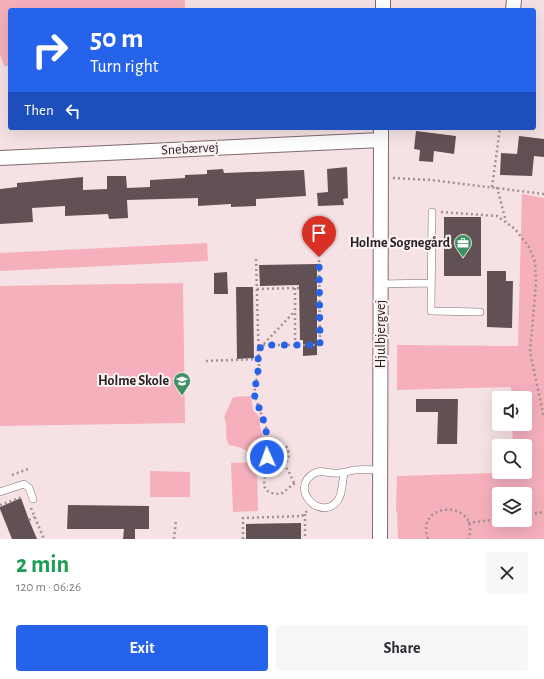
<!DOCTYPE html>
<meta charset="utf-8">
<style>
:root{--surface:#fff;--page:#f7f7f7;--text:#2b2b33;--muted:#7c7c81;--accent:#2563eb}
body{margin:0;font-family:"Alegreya Sans",sans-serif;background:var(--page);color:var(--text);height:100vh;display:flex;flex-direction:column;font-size:15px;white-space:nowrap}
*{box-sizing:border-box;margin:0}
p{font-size:13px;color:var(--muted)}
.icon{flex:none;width:22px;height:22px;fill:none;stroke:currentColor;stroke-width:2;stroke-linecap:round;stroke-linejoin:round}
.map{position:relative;height:539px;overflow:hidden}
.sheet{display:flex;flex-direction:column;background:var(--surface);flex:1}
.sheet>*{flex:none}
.guide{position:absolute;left:8px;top:8px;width:528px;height:122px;border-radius:4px;box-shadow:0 4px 16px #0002;background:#2563eb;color:#fff;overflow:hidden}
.fabs{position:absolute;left:492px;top:391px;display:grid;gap:8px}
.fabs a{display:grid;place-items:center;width:40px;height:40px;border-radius:4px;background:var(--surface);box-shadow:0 4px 16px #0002;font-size:20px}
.pin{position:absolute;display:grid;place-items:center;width:34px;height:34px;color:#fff;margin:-41px -17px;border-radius:50% 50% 50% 0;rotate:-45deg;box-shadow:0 0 4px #0007}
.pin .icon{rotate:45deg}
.me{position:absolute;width:44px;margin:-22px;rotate:358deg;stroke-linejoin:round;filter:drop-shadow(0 0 3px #0008)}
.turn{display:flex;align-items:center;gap:14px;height:84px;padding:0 16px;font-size:18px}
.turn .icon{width:52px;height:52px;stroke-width:2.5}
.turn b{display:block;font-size:28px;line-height:34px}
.then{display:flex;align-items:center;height:38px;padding:0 16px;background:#0003;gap:8px;font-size:15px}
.round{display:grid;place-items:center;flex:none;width:42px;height:42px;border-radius:4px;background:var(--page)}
.overview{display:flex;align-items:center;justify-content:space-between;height:68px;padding:0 16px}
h1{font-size:24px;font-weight:700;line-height:30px;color:#1e9e55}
.button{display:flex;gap:8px;margin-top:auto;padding:8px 16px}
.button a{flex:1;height:46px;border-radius:4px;background:var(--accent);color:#fff;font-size:16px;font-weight:700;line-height:46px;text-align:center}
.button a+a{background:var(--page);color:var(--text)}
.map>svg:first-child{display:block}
</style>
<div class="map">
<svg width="544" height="539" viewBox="0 0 544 539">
<rect width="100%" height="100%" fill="#f6e2e5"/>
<path fill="#f5b0bc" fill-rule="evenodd" d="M 0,0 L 185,0 L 185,10 L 10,10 L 10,66 L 4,66 L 0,55 Z
M 522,194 L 544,198 L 544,539 L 398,539 L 397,511 L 396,511 L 397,476 L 525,472 L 525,446 L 513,446 L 512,424 L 525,424 L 525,398 L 512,398 L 511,387 L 397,390 L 397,345 L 518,346 ZM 499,494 L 525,494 L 525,520 L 499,520 Z
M 207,243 L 208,261 L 0,271 L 0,253 Z
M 183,283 L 185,423 L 0,426 L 0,286 Z
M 251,396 L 253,410 L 260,417 L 260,427 L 265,442 L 261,452 L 256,456 L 239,447 L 229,445 C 223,435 229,428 224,417 L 233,397 Z
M 257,462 L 258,511 L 233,512 L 231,463 Z
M 150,471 L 190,472 L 190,497 L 150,497 Z"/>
<path fill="#625154" d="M 416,131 L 456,136 L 454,154 L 434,151 L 433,162 L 419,161 L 420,150 L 414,149 Z
M 519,136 L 544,139 L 544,157 L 534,156 L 532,176 L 500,175 L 501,153 L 517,154 Z
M 347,167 L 348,198 L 343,199 L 344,205 L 318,206 L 317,193 L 328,192 L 327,169 Z
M 223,169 L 224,173 L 304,170 L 306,196 L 256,199 L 256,206 L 231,207 L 231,204 L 198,206 L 198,198 L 127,200 L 128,218 L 109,219 L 108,214 L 65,216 L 65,206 L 32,208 L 33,222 L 0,224 L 0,189 L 17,187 L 17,183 L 83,177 L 83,190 L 107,189 L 107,176 L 126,176 L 127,188 L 150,187 L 150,180 L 185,178 L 185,175 L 207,174 L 207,170 Z
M 444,217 L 481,217 L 481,276 L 444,276 Z
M 317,264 L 317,355 L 303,356 L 303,340 L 300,340 L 299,285 L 260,286 L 259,265 Z
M 487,271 L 506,271 L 506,281 L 513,281 L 512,328 L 487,327 Z
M 227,272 L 228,294 L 214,294 L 214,273 Z
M 236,287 L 253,287 L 254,358 L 237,359 Z
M 416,399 L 458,399 L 457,444 L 437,444 L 438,412 L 416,412 Z
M 21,498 L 29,520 L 37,539 L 12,539 L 0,509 L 0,507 Z
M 68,505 L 149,506 L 149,529 L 135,529 L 135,539 L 123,539 L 124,529 L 67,529 Z
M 301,523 L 301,539 L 246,539 L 246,524 Z"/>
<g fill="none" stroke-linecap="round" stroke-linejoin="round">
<defs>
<path id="service" d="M 432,212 L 431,311 L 480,312
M 381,284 L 431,283
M 344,473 C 342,482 343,493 338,500 C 321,523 289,489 313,474 C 320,469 326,473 334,473 C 342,474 348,471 355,470 C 363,469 372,470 380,470
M 0,492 L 24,484 L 29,488 L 33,499"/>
<path id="minor" d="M 383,10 L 383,0
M 513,10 L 514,0
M 0,158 L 381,140
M 380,539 L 381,128"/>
</defs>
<use href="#service" stroke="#7e6c6f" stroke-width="8"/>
<use href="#minor" stroke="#7e6c6f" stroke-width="16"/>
<path stroke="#a09193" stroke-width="2.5" stroke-dasharray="2 3" stroke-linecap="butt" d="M 393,178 L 431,180 L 544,194
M 492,187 L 500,128
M 497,187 L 506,222
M 441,212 L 497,216 L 515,229 L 529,247 L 535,262 L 536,283 L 530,352 L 544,418
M 256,259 L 259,365 L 254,394 L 266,427 L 266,446 L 276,444 L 286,446 C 294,459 283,471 269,462 L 266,446
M 295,288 L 295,345
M 257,289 L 300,288
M 263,345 L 320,345 L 319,257
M 257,351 L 295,311
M 206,361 L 257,359
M 269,462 C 266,477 255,494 281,494 L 295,483
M 283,464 L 288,470 L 294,483
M 12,475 L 28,469
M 0,505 L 22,497
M 31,508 L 44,539
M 305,514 L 305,539
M 525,515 L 544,512
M 29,520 L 35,517
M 468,523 L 499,519
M 174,539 L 176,520
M 243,539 L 243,518 L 302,516 L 307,511
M 428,539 C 414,499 483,501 468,539"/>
<use href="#service" stroke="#fff" stroke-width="7"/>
<use href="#minor" stroke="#fff" stroke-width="14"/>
</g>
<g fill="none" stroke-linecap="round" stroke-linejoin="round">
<path stroke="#2563eb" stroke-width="7" stroke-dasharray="0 12.6" d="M 267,457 L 266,427 L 254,394 L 259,365 L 257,351 L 263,345 L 320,345 L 319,257"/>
</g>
<defs>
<symbol id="office-pin" viewBox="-11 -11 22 30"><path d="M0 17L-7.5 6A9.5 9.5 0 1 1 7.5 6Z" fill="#3d9163" stroke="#fef1f3"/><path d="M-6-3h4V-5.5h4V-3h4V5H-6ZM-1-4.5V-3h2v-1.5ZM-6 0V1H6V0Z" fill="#fff"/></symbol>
<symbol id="school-pin" viewBox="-11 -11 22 30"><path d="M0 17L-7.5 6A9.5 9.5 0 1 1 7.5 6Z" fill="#3d9163" stroke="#fef1f3"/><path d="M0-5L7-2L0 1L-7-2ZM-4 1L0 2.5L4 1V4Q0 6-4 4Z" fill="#fff"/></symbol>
</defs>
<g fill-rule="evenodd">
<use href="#office-pin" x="453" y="233" width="20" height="27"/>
<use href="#school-pin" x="172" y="371" width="20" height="27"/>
</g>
<g text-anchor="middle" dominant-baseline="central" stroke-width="4" stroke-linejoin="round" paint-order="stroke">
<g font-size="14" fill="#261f20" stroke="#fef1f3">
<text transform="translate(190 149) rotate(-3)">Snebærvej</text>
<text transform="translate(381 334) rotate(-90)">Hjulbjergvej</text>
</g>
<g font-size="14" font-weight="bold" fill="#261f20" stroke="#fef1f3" text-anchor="end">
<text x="450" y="243">Holme Sognegård</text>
<text x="169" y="381">Holme Skole</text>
</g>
</g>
</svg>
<div class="fabs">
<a><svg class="icon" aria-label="sound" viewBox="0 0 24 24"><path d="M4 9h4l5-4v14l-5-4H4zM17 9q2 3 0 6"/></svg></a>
<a><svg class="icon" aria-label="search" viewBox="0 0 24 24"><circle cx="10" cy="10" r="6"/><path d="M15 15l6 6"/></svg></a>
<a><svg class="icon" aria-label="layers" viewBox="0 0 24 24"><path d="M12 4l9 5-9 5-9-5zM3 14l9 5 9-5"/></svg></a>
</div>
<div class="pin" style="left:319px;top:257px;background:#d93025"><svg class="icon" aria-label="arrive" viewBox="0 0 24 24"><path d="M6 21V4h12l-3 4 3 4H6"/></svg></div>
<svg class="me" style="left:267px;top:457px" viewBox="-20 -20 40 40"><circle r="17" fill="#2563eb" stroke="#fff" stroke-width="3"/><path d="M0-11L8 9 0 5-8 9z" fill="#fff"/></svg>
<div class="guide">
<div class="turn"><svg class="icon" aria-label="right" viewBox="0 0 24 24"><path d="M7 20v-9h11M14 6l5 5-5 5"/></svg><div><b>50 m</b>Turn right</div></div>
<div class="then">Then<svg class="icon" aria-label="left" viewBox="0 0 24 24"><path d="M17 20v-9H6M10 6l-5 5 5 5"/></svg></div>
</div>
</div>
<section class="sheet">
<div class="overview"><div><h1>2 min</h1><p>120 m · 06:26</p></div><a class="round"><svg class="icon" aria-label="close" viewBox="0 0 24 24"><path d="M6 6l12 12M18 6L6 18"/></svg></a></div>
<div class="button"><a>Exit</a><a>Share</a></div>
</section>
